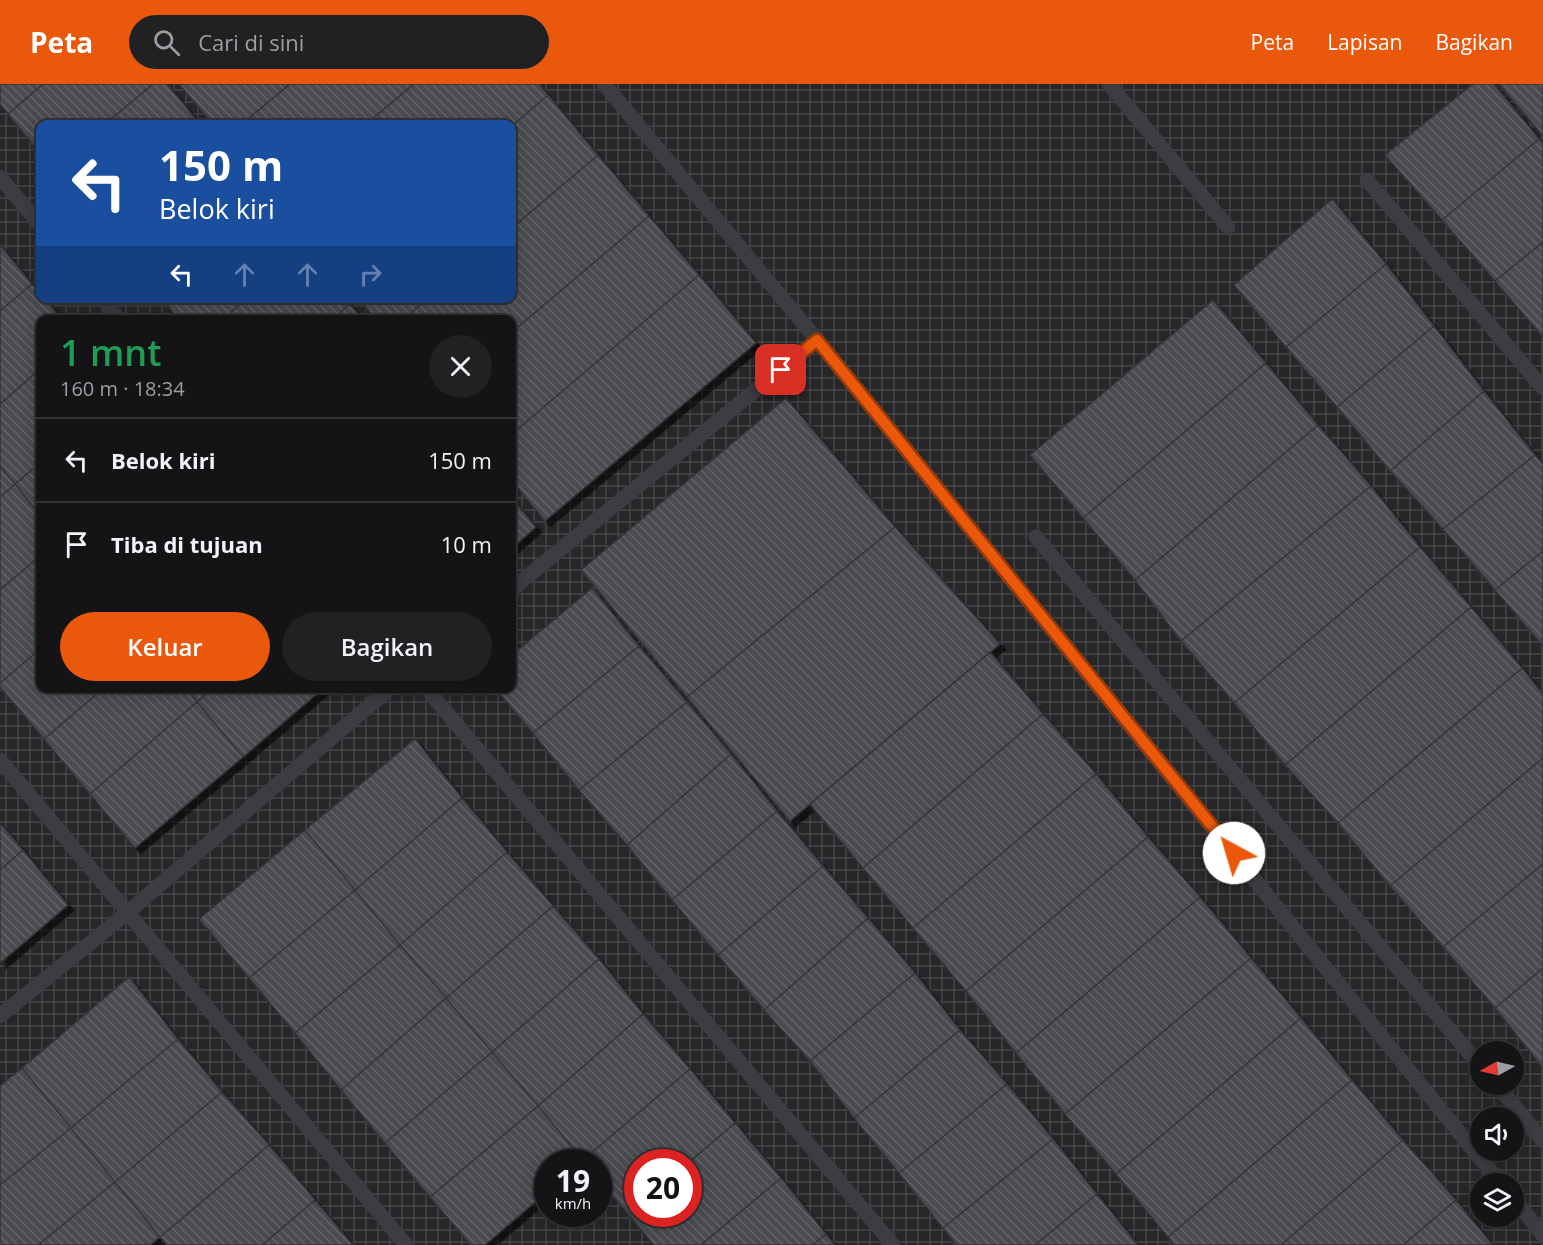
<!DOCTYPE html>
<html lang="id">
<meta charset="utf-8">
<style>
:root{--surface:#141416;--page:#212123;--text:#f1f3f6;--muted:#9d9ea1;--line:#333335;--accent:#ea580c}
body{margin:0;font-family:"Open Sans",sans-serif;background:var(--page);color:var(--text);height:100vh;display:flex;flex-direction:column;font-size:22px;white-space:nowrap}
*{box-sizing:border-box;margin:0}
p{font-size:20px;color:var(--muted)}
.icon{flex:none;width:33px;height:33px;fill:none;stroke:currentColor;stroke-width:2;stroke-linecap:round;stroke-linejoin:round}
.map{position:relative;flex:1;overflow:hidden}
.panel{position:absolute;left:36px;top:231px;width:480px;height:378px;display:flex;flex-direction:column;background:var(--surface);border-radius:12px;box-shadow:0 3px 15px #0003,0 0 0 2px var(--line)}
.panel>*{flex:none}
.banner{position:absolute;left:36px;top:36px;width:480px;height:183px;border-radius:12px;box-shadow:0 3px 15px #0003,0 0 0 2px var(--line);background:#1a4fa0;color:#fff;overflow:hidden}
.needle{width:39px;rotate:262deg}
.tools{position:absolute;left:1470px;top:957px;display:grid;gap:12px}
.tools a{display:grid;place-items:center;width:54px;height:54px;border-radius:50%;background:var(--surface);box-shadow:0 3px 15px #0003,0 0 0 2px var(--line);font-size:30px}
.speed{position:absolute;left:534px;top:1065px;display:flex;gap:12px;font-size:30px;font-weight:700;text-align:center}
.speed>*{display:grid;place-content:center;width:78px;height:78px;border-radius:50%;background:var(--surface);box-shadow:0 3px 15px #0003,0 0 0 2px var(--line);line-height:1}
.speed small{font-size:15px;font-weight:400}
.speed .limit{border:9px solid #d22;background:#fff;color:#111}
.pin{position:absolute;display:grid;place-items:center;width:51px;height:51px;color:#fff;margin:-26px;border-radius:12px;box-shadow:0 3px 9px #0006}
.me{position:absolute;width:66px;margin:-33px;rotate:321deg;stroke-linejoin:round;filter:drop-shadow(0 0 4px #0008)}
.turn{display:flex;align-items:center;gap:21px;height:126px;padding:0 24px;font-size:27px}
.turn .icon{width:78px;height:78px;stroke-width:2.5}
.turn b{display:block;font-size:42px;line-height:51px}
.lanes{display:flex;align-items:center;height:57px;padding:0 24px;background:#0003;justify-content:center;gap:30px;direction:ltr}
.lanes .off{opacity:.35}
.round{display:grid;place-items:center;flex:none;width:63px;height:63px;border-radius:32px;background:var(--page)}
.overview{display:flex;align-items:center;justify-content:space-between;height:102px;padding:0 24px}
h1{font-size:36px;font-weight:600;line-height:45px;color:#1e9e55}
.button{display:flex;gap:12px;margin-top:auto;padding:12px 24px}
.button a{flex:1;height:69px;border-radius:36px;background:var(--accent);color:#fff;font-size:24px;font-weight:600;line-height:69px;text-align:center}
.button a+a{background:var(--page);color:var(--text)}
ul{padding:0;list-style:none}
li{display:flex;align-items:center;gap:18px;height:84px;padding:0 24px;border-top:2px solid var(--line)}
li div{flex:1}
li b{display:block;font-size:22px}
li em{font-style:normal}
header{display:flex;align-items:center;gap:36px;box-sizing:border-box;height:84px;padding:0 30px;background:var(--accent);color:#fff}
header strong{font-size:28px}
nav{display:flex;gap:33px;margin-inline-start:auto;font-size:21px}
.search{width:420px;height:54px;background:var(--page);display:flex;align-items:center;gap:15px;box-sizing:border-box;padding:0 21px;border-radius:33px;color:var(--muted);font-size:22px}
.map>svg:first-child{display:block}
</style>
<header>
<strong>Peta</strong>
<div class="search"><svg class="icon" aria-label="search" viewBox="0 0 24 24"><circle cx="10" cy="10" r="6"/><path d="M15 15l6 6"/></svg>Cari di sini</div>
<nav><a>Peta</a><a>Lapisan</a><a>Bagikan</a></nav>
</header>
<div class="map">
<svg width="1543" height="1161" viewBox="0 0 1543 1161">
<defs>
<pattern id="industrial-grid" width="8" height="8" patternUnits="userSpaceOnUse" patternTransform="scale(1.5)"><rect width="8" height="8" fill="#27272a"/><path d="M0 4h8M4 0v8" fill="none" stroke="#444447"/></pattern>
<pattern id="building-back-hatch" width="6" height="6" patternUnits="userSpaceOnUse" patternTransform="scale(1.5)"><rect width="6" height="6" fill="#4a4b4f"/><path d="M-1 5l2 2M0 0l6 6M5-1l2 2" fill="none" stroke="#626366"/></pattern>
<filter id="shadow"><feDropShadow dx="5.5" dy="5.5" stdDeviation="0" flood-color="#0009"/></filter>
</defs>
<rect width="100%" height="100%" fill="#1b1b1d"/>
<path fill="url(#industrial-grid)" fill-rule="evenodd" d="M 0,0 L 1543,0 L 1543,1161 L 0,1161 ZM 40,40 L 512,40 L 512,214 L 40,214 ZM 40,236 L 512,236 L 512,604 L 40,604 ZM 1480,968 L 1514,968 L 1514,1000 L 1480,1000 ZM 1480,1034 L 1514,1034 L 1514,1066 L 1480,1066 ZM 548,1078 L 598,1078 L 598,1130 L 548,1130 ZM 638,1078 L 688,1078 L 688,1130 L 638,1130 ZM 1480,1100 L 1514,1100 L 1514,1132 L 1480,1132 Z"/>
<path fill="url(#building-back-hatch)" stroke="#353539" stroke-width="1.5" filter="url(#shadow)" d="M 0,0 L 43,0 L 8,30 L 0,20 Z
M 43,0 L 153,0 L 105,40 L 40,40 L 40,69 L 8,30 Z
M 153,0 L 167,0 L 200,40 L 105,40 Z
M 179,0 L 290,0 L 242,40 L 213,40 Z
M 290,0 L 414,0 L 366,40 L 242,40 Z
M 414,0 L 539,0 L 548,11 L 512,42 L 366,40 Z
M 1473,0 L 1494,0 L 1539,55 L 1442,136 L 1385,71 Z
M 1499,0 L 1543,0 L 1543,52 Z
M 548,11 L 598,71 L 512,144 L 512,42 Z
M 1539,55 L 1543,59 L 1543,158 L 1495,197 L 1442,136 Z
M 598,71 L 649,132 L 512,248 L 512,236 L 403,236 L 428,214 L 512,214 L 512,144 Z
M 1332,115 L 1386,180 L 1286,263 L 1234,201 Z
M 649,132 L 699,191 L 512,350 L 512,248 Z
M 1543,158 L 1543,253 L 1495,197 Z
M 0,161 L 32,200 L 0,227 Z
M 1386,180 L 1434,242 L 1337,323 L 1286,263 Z
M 699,191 L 756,259 L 545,437 L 512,397 L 512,350 Z
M 32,200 L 40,209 L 40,214 L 45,214 L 62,236 L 40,236 L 40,285 L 0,320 L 0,227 Z
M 162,214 L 247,214 L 222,236 L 179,236 Z
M 247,214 L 345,214 L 350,220 L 332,236 L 222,236 Z
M 359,214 L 428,214 L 403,236 L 376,236 Z
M 1213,216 L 1266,279 L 1083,434 L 1030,371 Z
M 350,220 L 363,236 L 332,236 Z
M 1434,242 L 1484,307 L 1390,387 L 1337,323 Z
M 1266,279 L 1318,341 L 1135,496 L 1083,434 Z
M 40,285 L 40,379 L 15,400 L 0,382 L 0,320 Z
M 1484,307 L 1535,371 L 1443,445 L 1390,387 Z
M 786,314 L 895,443 L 687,613 L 581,486 Z
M 1318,341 L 1371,402 L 1181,557 L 1135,496 Z
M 1535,371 L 1543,380 L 1543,467 L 1495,506 L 1443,445 Z
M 40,379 L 40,431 L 15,400 Z
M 0,382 L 15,400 L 0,413 Z
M 15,400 L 40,431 L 40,472 L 0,506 L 0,413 Z
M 1371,402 L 1420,463 L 1234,619 L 1181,557 Z
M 512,414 L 536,443 L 512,464 Z
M 895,443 L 1000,560 L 790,737 L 687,613 Z
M 1420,463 L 1471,523 L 1285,681 L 1234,619 Z
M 1543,467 L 1543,562 L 1495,506 Z
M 40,472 L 40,565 L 0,599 L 0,506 Z
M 592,504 L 639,562 L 533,649 L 495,604 L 512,604 L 512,571 Z
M 1471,523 L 1522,584 L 1338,739 L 1285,681 Z
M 639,562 L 687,618 L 579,706 L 533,649 Z
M 40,565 L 40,604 L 104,604 L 44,655 L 0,603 L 0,599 Z
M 990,568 L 1043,630 L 863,784 L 810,720 Z
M 1522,584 L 1543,610 L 1543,674 L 1390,802 L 1338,739 Z
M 104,604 L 186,604 L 197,618 L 90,710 L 44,655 Z
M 186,604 L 214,604 L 197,618 Z
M 214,604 L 324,604 L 243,673 L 197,618 Z
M 197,618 L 243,673 L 135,764 L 90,710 Z
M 687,618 L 731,670 L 627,761 L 579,706 Z
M 1043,630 L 1096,690 L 913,844 L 863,784 Z
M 415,655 L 462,714 L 355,806 L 305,746 Z
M 731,670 L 777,727 L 672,816 L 627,761 Z
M 1543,674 L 1543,780 L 1443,863 L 1390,802 Z
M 1096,690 L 1148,753 L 966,907 L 913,844 Z
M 462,714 L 507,768 L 400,861 L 355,806 Z
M 777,727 L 823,782 L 718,871 L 672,816 Z
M 0,739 L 23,766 L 0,786 Z
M 305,746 L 355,806 L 249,894 L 199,835 Z
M 1148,753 L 1200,813 L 1016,969 L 966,907 Z
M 23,766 L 68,821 L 0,879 L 0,786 Z
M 507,768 L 553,822 L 446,914 L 400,861 Z
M 1543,780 L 1543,884 L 1495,924 L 1443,863 Z
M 823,782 L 868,834 L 764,926 L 718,871 Z
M 355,806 L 400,861 L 295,949 L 249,894 Z
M 1200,813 L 1251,874 L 1065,1030 L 1016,969 Z
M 553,822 L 599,875 L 492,968 L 446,914 Z
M 868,834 L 915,889 L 810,977 L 764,926 Z
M 400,861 L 446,914 L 341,1006 L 295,949 Z
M 1251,874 L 1301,934 L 1116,1090 L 1065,1030 Z
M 599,875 L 643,930 L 538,1022 L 492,968 Z
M 1543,884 L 1543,984 L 1495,924 Z
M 915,889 L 960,946 L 854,1034 L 810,977 Z
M 129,893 L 178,955 L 71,1044 L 22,984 Z
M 446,914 L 492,968 L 385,1059 L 341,1006 Z
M 643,930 L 690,985 L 583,1076 L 538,1022 Z
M 1301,934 L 1352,996 L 1168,1153 L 1116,1090 Z
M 960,946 L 1007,1000 L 899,1089 L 854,1034 Z
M 178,955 L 222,1008 L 115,1098 L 71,1044 Z
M 492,968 L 538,1022 L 430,1113 L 385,1059 Z
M 22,984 L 71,1044 L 0,1101 L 0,1002 Z
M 690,985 L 735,1039 L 688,1079 L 638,1078 L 638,1122 L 628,1130 L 598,1095 L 598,1078 L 583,1076 Z
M 1352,996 L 1403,1056 L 1281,1161 L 1174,1161 L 1168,1153 Z
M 1007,1000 L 1053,1055 L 943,1144 L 899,1089 Z
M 222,1008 L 269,1061 L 160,1153 L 115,1098 Z
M 538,1022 L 583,1076 L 580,1078 L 548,1078 L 548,1107 L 485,1161 L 471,1161 L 430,1113 Z
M 735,1039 L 781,1094 L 701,1161 L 654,1161 L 628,1130 L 638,1122 L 638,1130 L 688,1130 L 688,1079 Z
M 71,1044 L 115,1098 L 38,1161 L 0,1161 L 0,1101 Z
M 1053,1055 L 1097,1110 L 1035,1161 L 957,1161 L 943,1144 Z
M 1403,1056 L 1456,1116 L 1403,1161 L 1281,1161 Z
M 269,1061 L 315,1116 L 262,1161 L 167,1161 L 160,1153 Z
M 781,1094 L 826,1150 L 813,1161 L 701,1161 Z
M 115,1098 L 160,1153 L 150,1161 L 38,1161 Z
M 1097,1110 L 1138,1161 L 1035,1161 Z
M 315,1116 L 353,1161 L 262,1161 Z
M 1456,1116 L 1493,1161 L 1403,1161 Z
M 826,1150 L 835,1161 L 813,1161 Z"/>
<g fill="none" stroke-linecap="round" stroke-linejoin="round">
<path stroke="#3c3d41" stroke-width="15" d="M 604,0 L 817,256 L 1501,1100
M 1109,0 L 1228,143
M 0,93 L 40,141
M 1367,96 L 1543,304
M 102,214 L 119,236
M 1036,453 L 1480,982
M 512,505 L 817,256
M 426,604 L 893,1161
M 0,676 L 406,1161
M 0,932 L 127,829 L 390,604
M 1496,1000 L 1543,1057
M 1514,1115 L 1543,1151"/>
</g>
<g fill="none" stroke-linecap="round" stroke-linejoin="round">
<defs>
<path id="route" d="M 781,286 L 817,256 L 1234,769"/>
</defs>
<use href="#route" stroke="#983908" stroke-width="15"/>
<use href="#route" stroke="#ea580c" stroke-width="10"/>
</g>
</svg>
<div class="tools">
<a><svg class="needle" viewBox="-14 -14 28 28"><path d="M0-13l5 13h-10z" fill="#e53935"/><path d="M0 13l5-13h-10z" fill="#9d9ea1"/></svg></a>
<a><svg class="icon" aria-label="sound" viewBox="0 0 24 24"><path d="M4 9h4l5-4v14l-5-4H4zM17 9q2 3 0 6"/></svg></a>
<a><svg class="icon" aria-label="layers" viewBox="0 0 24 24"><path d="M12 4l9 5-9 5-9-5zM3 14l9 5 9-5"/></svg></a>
</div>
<div class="speed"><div>19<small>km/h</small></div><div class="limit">20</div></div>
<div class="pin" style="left:781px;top:286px;background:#d93025"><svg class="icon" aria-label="arrive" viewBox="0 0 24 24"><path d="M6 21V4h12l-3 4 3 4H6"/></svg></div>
<svg class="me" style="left:1234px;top:769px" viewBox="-20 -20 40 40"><circle r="19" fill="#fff"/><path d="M0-13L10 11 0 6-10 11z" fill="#ea580c"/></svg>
<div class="banner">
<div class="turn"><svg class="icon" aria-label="left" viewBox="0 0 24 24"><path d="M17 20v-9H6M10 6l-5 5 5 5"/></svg><div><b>150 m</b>Belok kiri</div></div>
<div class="lanes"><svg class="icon" aria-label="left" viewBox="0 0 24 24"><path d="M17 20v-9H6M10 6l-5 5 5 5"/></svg><svg class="icon off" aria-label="ahead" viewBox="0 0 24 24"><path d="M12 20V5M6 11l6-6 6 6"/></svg><svg class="icon off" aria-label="ahead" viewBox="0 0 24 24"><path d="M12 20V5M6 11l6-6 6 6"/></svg><svg class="icon off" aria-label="right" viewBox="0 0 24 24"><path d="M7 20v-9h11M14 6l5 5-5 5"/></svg></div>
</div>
<section class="panel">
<div class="overview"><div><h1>1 mnt</h1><p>160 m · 18:34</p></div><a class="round"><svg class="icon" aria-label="close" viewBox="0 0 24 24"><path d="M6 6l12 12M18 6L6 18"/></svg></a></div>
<ul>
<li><svg class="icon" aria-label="left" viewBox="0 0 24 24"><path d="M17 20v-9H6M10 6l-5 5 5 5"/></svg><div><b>Belok kiri</b></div><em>150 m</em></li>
<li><svg class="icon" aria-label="arrive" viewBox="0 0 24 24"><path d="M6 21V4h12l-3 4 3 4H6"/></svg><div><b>Tiba di tujuan</b></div><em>10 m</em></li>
</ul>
<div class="button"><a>Keluar</a><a>Bagikan</a></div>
</section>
</div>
